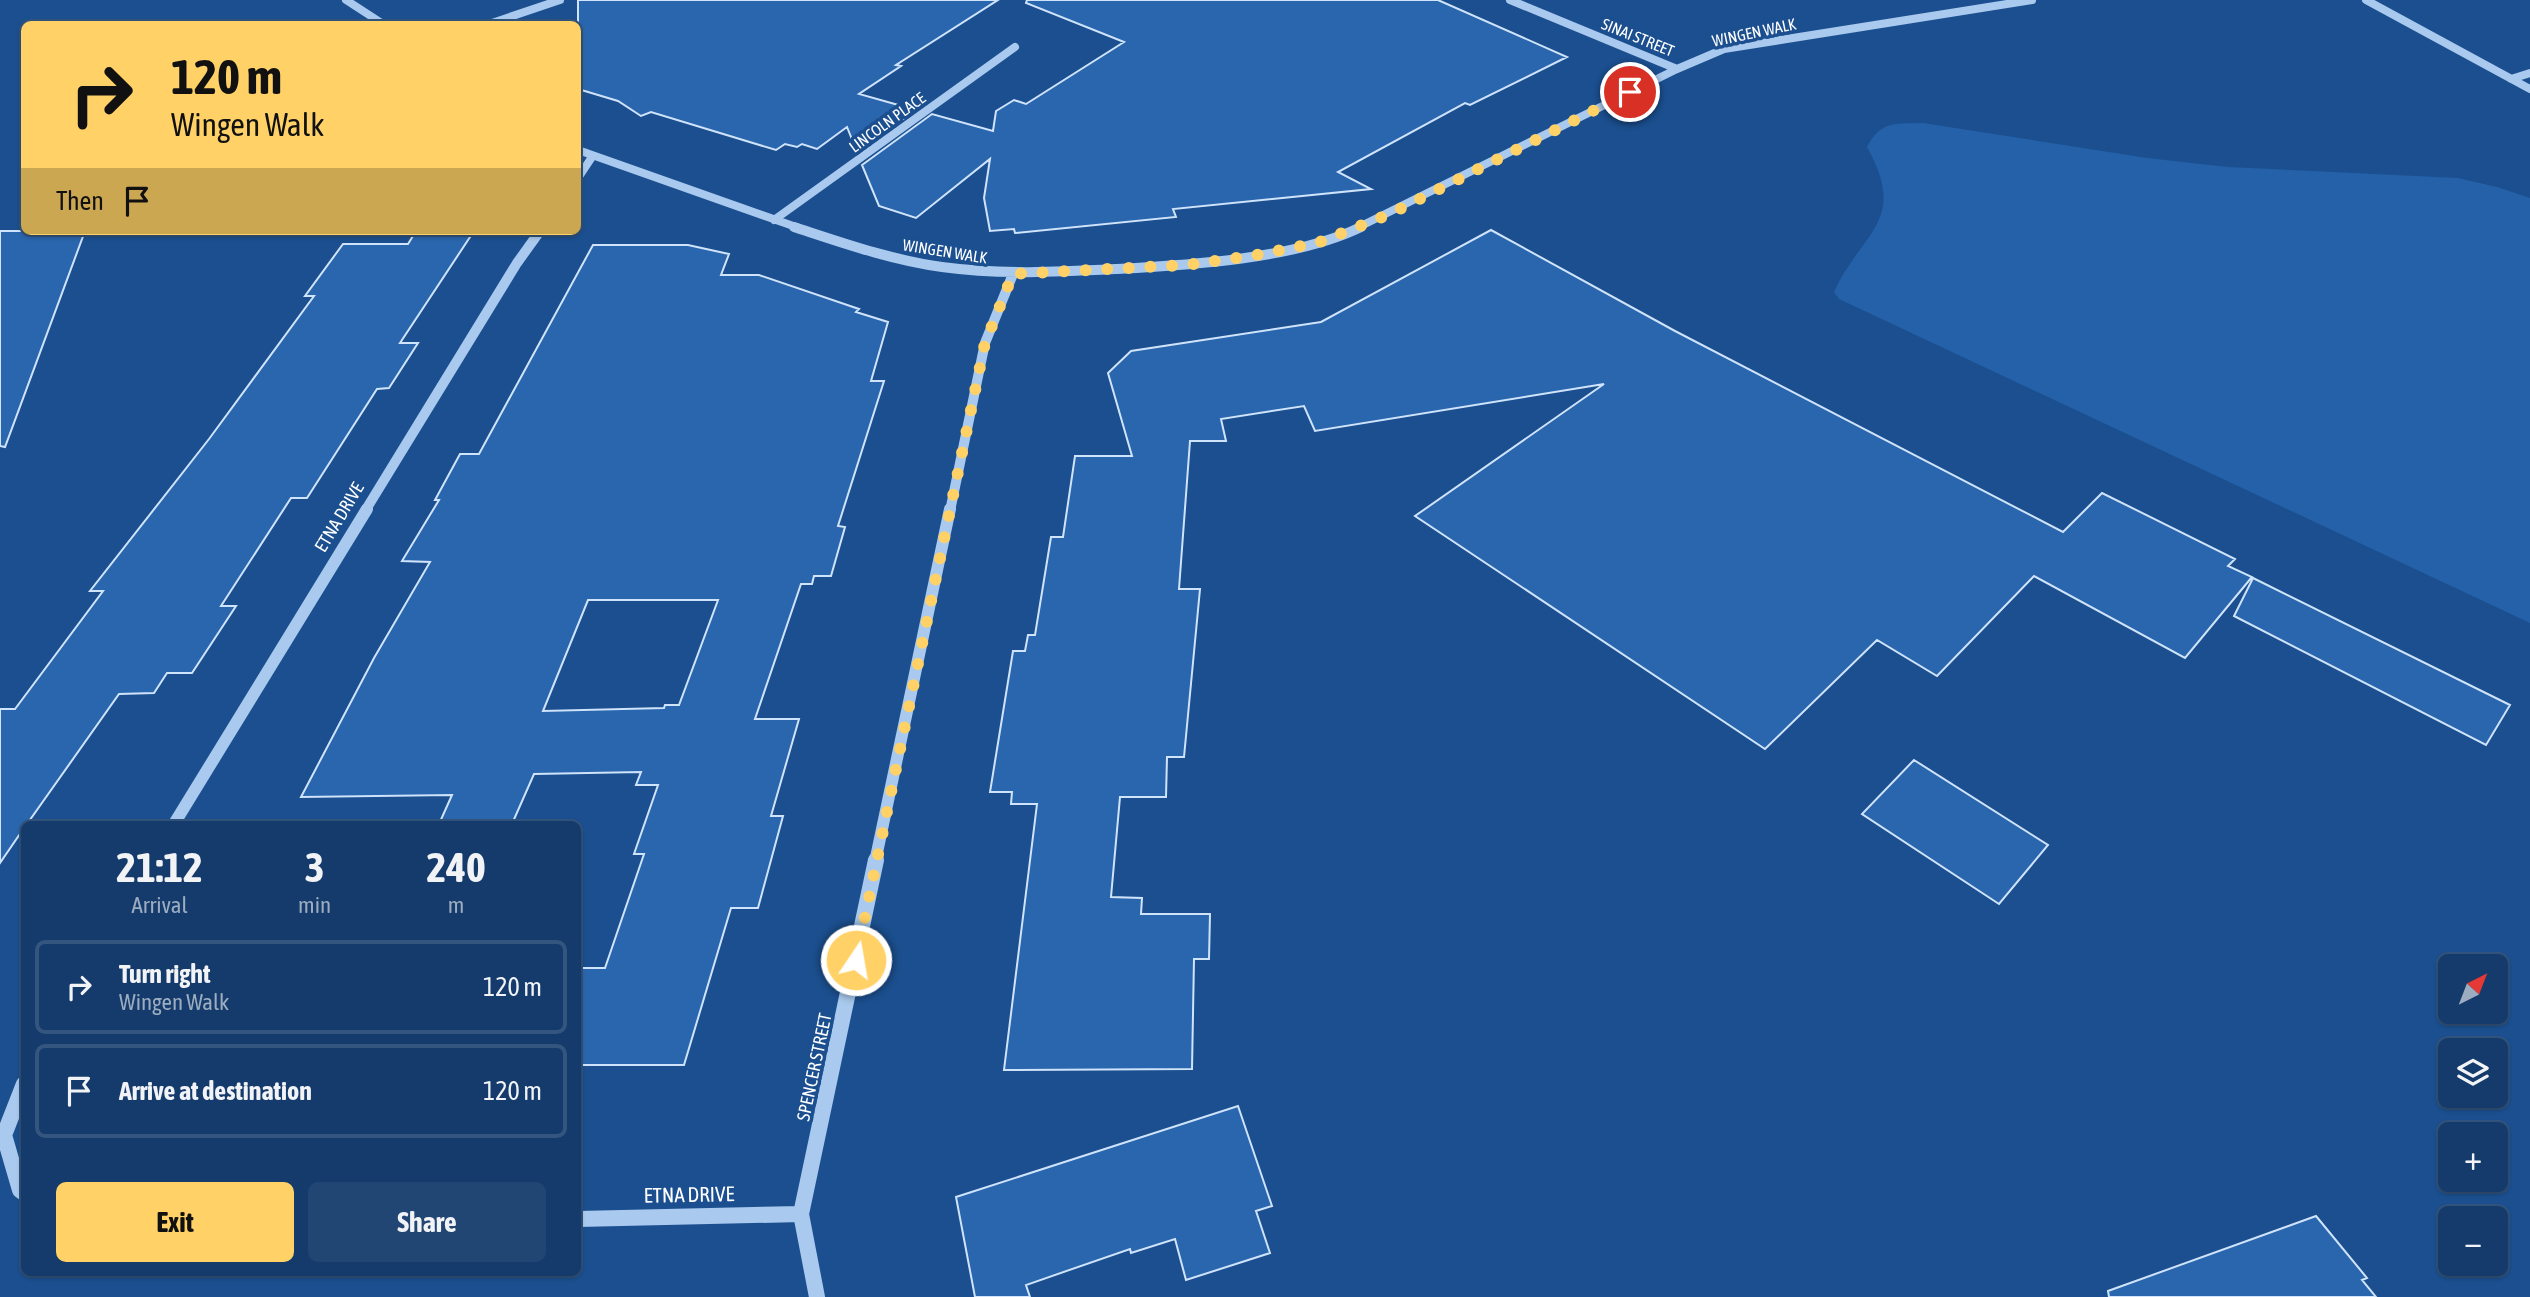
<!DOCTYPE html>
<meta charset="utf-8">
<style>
:root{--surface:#143b6b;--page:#214673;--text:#f1f3f6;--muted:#9dadc1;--line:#33557e;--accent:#ffd166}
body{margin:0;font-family:"Asap Condensed",sans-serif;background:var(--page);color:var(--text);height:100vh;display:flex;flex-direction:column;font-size:26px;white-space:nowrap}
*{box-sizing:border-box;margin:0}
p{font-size:23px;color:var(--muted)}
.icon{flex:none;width:38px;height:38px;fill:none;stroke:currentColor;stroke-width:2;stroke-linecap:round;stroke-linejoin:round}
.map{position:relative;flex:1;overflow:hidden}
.drawer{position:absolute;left:21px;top:821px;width:560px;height:455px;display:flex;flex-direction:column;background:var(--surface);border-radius:10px;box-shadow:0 2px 5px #0004,0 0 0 2px var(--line)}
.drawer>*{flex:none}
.banner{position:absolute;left:21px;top:21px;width:560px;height:214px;border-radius:10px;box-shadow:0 2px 5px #0004,0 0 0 2px var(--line);background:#ffd166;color:#111;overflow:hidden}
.needle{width:46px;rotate:42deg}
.controls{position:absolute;left:2438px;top:954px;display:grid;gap:14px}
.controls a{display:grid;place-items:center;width:70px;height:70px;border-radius:10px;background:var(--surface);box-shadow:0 2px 5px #0004,0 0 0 2px var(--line);font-size:35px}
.pin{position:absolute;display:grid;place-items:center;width:60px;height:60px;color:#fff;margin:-30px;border:4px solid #fff;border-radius:50%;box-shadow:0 2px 7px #0007}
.me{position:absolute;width:77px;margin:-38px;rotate:12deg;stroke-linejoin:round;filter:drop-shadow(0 0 5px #0008)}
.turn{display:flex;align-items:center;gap:24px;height:147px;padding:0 35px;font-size:32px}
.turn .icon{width:91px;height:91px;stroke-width:2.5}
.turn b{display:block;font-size:49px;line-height:60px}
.then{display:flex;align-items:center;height:66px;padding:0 35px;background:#0003;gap:14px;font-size:26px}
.eta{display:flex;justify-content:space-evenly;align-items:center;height:119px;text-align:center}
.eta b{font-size:42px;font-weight:700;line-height:49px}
.primary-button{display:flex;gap:14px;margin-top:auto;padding:14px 35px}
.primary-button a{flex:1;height:80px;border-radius:10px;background:var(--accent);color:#111;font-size:28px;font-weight:700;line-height:80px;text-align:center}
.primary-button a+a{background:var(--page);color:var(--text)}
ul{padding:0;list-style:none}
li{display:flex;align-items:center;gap:21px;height:94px;margin:0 14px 10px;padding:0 21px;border:4px solid var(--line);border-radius:10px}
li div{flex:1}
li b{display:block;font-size:26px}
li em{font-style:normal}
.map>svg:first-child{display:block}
</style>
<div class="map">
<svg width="2530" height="1297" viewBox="0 0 2530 1297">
<rect width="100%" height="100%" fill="#1b4f8f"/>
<path fill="#2461a8" d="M 1923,123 L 2147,158 L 2228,167 L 2458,178 L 2497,187 L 2530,198 L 2530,623 L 1839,299 L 1834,292 C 1861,232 1909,222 1867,147 C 1881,120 1896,124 1923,123 Z"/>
<path fill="#2a66ad" stroke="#cfe3fa" stroke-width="2" fill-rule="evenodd" d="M 578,0 L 998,0 L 896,65 L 901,66 L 859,94 L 916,110 L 857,152 L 847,127 L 817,149 L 802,144 L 797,147 L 785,144 L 776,150 L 651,112 L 641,116 L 618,101 L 578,89 Z
M 1027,0 L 1438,0 L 1567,57 L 1470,105 L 1465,103 L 1338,172 L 1371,189 L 1173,209 L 1176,217 L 1015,233 L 1014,229 L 990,231 L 984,198 L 990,159 L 916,218 L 879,206 L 862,165 L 932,114 L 993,131 L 996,111 L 1014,100 L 1026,104 L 1124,42 L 1026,3 Z
M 1491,230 L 1675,331 L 2063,532 L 2102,493 L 2235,559 L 2228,566 L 2252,577 L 2185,658 L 2034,576 L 1937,676 L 1877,640 L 1765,749 L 1415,516 L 1604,384 L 1315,431 L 1304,406 L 1221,419 L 1226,441 L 1190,441 L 1179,589 L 1200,589 L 1184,757 L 1167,757 L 1166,797 L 1120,797 L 1111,897 L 1142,898 L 1141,914 L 1210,914 L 1209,959 L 1194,959 L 1192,1069 L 1004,1070 L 1037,804 L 1011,804 L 1012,792 L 990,792 L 1013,651 L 1025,651 L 1028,635 L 1035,635 L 1051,537 L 1063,537 L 1075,456 L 1132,456 L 1108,373 L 1131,351 L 1321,322 Z
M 0,231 L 85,231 L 5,447 L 0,446 Z
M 416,231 L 474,231 L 400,343 L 418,343 L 389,388 L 377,389 L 307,498 L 291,498 L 221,606 L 236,606 L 192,673 L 167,673 L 154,693 L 119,694 L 27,824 L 24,824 L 24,828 L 0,863 L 0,709 L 15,709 L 103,591 L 90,591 L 209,439 L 314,296 L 305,296 L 343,244 L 408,244 Z
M 593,245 L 688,245 L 729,254 L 721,275 L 759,275 L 859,309 L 856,312 L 888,322 L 871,381 L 884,381 L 838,526 L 845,527 L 831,576 L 814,576 L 812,584 L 801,584 L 755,719 L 799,719 L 771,816 L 783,816 L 758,908 L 731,908 L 684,1065 L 578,1065 L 578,968 L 605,968 L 644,854 L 634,854 L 658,785 L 636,785 L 641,772 L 534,774 L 512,824 L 439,824 L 452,795 L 301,797 L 374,658 L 430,562 L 402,561 L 439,500 L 435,500 L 460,454 L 479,454 ZM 588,600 L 718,600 L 679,705 L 665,705 L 664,708 L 543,711 Z
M 2253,578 L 2510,705 L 2486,745 L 2234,616 Z
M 1914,760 L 2048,845 L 1999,904 L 1862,814 Z
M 1238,1106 L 1272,1206 L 1256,1211 L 1270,1253 L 1186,1280 L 1175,1239 L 1131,1253 L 1130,1249 L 1026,1285 L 1030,1297 L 975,1297 L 956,1197 Z
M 2316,1216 L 2367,1278 L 2362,1280 L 2376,1297 L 2109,1297 L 2108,1291 Z"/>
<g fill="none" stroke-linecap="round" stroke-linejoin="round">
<path stroke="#a9c9ee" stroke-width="8" d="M 346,0 L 383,24
M 1510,0 L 1677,69
M 2366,0 L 2530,89
M 489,24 L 560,0
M 2511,79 L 2530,73
M 578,150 L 799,228
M 578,178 L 592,157
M 774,220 L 1015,47
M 1357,228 L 1677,69 L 1724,49 L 2032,0"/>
<path stroke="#a9c9ee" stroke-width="10" d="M 794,227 C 843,243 891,260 942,267 C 1001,275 1058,272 1117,269 C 1190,265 1295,259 1361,227
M 365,511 L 517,263 L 540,231
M 950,511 L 985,343 L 1013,274"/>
<path stroke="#a9c9ee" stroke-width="12" d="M 174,824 L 367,509
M 875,862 L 950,509"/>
<path stroke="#a9c9ee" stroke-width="16" d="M 24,1084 L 4,1135 L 20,1190 L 24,1193
M 578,1219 L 801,1214
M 817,1297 L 801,1214 L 876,860"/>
</g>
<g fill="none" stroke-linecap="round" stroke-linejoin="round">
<path stroke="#ffd166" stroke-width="12" stroke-dasharray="0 21.6" d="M 856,960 L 985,343 L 1013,274 L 1186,265 L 1251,256 L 1317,243 L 1390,214 L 1630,92"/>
</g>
<g text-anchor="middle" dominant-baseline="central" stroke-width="7" stroke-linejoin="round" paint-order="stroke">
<g font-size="16" fill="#fff" stroke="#1b4f8f">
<text transform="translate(1754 32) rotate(-12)">WINGEN WALK</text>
<text transform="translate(1638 37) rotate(22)">SINAI STREET</text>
<text transform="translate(887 122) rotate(-36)">LINCOLN PLACE</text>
<text transform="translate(945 251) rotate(9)">WINGEN WALK</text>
</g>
<g font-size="18" fill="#fff" stroke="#1b4f8f">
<text transform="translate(339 517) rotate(-59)">ETNA DRIVE</text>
<text transform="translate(814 1067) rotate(-78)">SPENCER STREET</text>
</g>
<g font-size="21" fill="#fff" stroke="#1b4f8f">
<text transform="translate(689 1194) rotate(-1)">ETNA DRIVE</text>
</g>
</g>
</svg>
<div class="controls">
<a><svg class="needle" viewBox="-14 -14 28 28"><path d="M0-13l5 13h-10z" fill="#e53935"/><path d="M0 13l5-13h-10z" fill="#9dadc1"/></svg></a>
<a><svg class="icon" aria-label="layers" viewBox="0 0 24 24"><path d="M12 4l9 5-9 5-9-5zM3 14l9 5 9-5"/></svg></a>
<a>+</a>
<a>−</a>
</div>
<div class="pin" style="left:1630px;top:92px;background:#d93025"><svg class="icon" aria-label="arrive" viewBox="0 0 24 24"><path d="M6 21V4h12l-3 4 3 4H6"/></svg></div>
<svg class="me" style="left:856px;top:960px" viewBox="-20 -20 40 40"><circle r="17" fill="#ffd166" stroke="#fff" stroke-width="3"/><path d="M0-11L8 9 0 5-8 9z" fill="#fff"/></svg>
<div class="banner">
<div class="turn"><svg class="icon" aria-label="right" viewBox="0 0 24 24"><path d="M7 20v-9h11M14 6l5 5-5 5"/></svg><div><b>120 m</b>Wingen Walk</div></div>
<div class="then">Then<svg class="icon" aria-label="arrive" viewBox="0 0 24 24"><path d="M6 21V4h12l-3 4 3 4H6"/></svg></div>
</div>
<section class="drawer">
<div class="eta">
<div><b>21:12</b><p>Arrival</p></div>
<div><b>3</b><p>min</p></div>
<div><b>240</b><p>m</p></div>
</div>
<ul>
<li><svg class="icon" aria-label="right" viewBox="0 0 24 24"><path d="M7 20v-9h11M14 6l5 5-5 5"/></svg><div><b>Turn right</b><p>Wingen Walk</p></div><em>120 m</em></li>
<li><svg class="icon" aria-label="arrive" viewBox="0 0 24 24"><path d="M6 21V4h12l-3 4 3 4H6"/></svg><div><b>Arrive at destination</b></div><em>120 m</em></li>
</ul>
<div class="primary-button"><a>Exit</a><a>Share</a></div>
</section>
</div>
